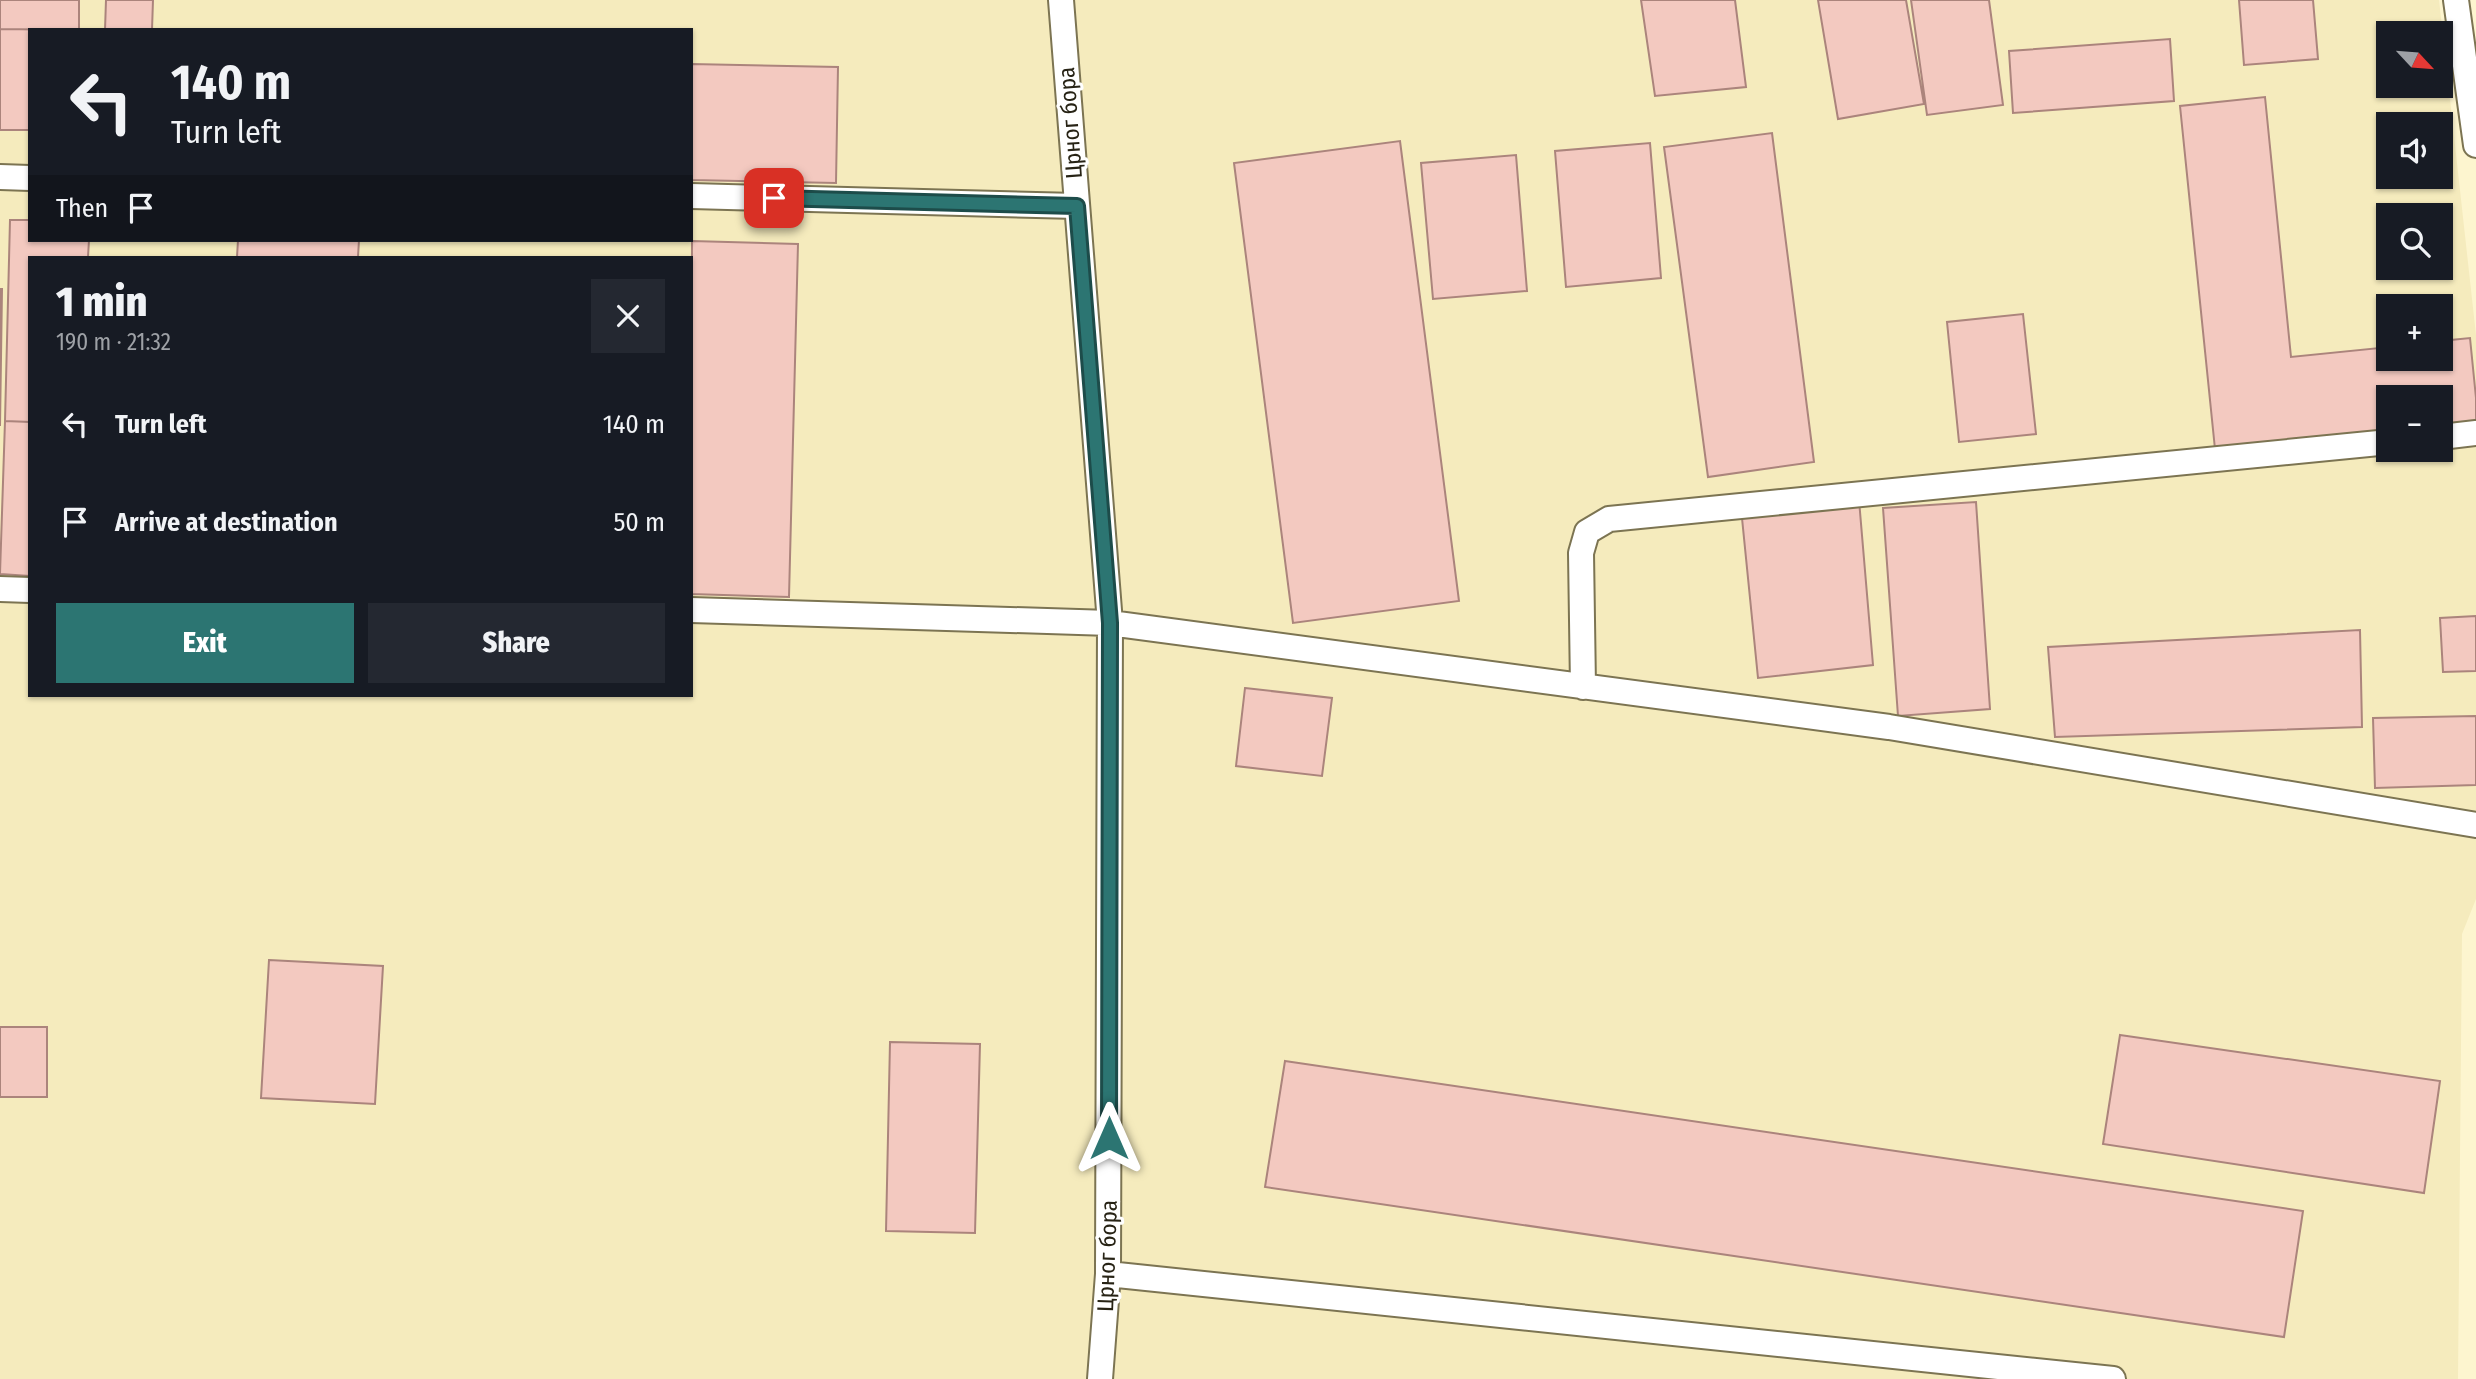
<!DOCTYPE html>
<meta charset="utf-8">
<style>
:root{--surface:#171b24;--page:#242831;--text:#f1f3f6;--muted:#9ea1a6;--accent:#2c7572}
body{margin:0;font-family:"Fira Sans Condensed",sans-serif;background:var(--page);color:var(--text);height:100vh;display:flex;flex-direction:column;font-size:26px;white-space:nowrap}
*{box-sizing:border-box;margin:0}
p{font-size:23px;color:var(--muted)}
.icon{flex:none;width:38px;height:38px;fill:none;stroke:currentColor;stroke-width:2;stroke-linecap:round;stroke-linejoin:round}
.map{position:relative;flex:1;overflow:hidden}
.sheet{position:absolute;left:28px;top:256px;width:665px;height:441px;display:flex;flex-direction:column;background:var(--surface);border-radius:0px;box-shadow:0 2px 5px #0004}
.sheet>*{flex:none}
.top-card{position:absolute;left:28px;top:28px;width:665px;height:214px;border-radius:0px;box-shadow:0 2px 5px #0004;background:#171b24;color:var(--text);overflow:hidden}
.needle{width:46px;rotate:116deg}
.fabs{position:absolute;left:2376px;top:21px;display:grid;gap:14px}
.fabs a{display:grid;place-items:center;width:77px;height:77px;border-radius:0px;background:var(--surface);box-shadow:0 2px 5px #0004;font-size:35px}
.pin{position:absolute;display:grid;place-items:center;width:60px;height:60px;color:#fff;margin:-30px;border-radius:14px;box-shadow:0 4px 10px #0006}
.me{position:absolute;width:77px;margin:-38px;rotate:0deg;stroke-linejoin:round;filter:drop-shadow(0 0 5px #0008)}
.turn{display:flex;align-items:center;gap:24px;height:147px;padding:0 28px;font-size:32px}
.turn .icon{width:91px;height:91px;stroke-width:2.5}
.turn b{display:block;font-size:49px;line-height:60px}
.then{display:flex;align-items:center;height:66px;padding:0 28px;background:#0003;gap:14px;font-size:26px}
.round{display:grid;place-items:center;flex:none;width:74px;height:74px;border-radius:0px;background:var(--page)}
.head{display:flex;align-items:center;justify-content:space-between;height:119px;padding:0 28px}
h1{font-size:42px;font-weight:800;line-height:52px}
.cta{display:flex;gap:14px;margin-top:auto;padding:14px 28px}
.cta a{flex:1;height:80px;border-radius:0px;background:var(--accent);color:#fff;font-size:28px;font-weight:800;line-height:80px;text-align:center}
.cta a+a{background:var(--page);color:var(--text)}
ul{padding:0;list-style:none}
li{display:flex;align-items:center;gap:21px;height:98px;padding:0 28px}
li div{flex:1}
li b{display:block;font-size:26px}
li em{font-style:normal}
.map>svg:first-child{display:block}
</style>
<div class="map">
<svg width="2476" height="1379" viewBox="0 0 2476 1379">
<rect width="100%" height="100%" fill="#fdf5cf"/>
<path fill="#f5ebbd" fill-rule="evenodd" d="M 0,0 L 2439,0 L 2476,335 L 2476,899 L 2462,934 L 2458,1379 L 0,1379 ZM 30,30 L 691,30 L 691,240 L 30,240 ZM 2389,33 L 2441,33 L 2441,86 L 2389,86 ZM 2389,124 L 2441,124 L 2441,177 L 2389,177 ZM 2389,215 L 2441,215 L 2441,268 L 2389,268 ZM 30,257 L 691,257 L 691,695 L 30,695 ZM 2389,306 L 2441,306 L 2441,359 L 2389,359 ZM 2389,397 L 2441,397 L 2441,450 L 2389,450 Z"/>
<path fill="#f3c9c0" stroke="#ab847c" stroke-width="2" d="M 0,0 L 79,0 L 79,30 L 0,29 Z
M 106,0 L 153,0 L 152,30 L 105,30 Z
M 1641,0 L 1735,0 L 1746,87 L 1655,96 Z
M 1818,0 L 1906,0 L 1924,104 L 1838,119 Z
M 1911,0 L 1989,0 L 2003,105 L 1927,115 Z
M 2239,0 L 2313,0 L 2318,59 L 2244,65 Z
M 0,29 L 79,30 L 30,30 L 30,130 L 0,130 Z
M 2170,39 L 2174,101 L 2013,113 L 2009,51 Z
M 691,64 L 838,67 L 836,183 L 691,180 Z
M 2265,97 L 2291,357 L 2389,347 L 2389,359 L 2441,359 L 2441,341 L 2470,338 L 2476,398 L 2476,422 L 2441,426 L 2441,397 L 2389,397 L 2389,431 L 2215,449 L 2180,106 Z
M 1772,133 L 1814,462 L 1708,477 L 1664,147 Z
M 1400,141 L 1459,601 L 1293,623 L 1234,163 Z
M 1650,143 L 1661,278 L 1566,287 L 1555,151 Z
M 1516,155 L 1527,291 L 1433,299 L 1421,163 Z
M 10,220 L 30,220 L 30,240 L 89,240 L 88,257 L 30,257 L 30,422 L 5,421 Z
M 238,240 L 359,240 L 358,257 L 237,257 Z
M 692,241 L 798,244 L 789,597 L 691,594 Z
M 0,289 L 2,289 L 0,426 Z
M 2023,314 L 2036,434 L 1959,442 L 1947,322 Z
M 5,421 L 30,422 L 30,576 L 0,574 Z
M 1859,500 L 1873,665 L 1758,678 L 1742,518 Z
M 1976,502 L 1990,709 L 1898,716 L 1883,508 Z
M 2476,616 L 2476,671 L 2443,672 L 2440,618 Z
M 2360,630 L 2362,727 L 2055,737 L 2048,647 Z
M 1245,688 L 1332,698 L 1322,776 L 1236,766 Z
M 2476,716 L 2476,785 L 2375,788 L 2373,718 Z
M 269,960 L 383,966 L 375,1104 L 261,1098 Z
M 0,1027 L 47,1027 L 47,1097 L 0,1097 Z
M 2120,1035 L 2440,1081 L 2424,1193 L 2103,1144 Z
M 890,1042 L 980,1044 L 975,1233 L 886,1231 Z
M 1285,1061 L 2303,1211 L 2284,1337 L 1265,1187 Z"/>
<g fill="none" stroke-linecap="round" stroke-linejoin="round">
<defs>
<path id="lane" d="M 1061,0 L 1110,623 L 1108,1274 L 1100,1379
M 2456,0 L 2476,145
M 0,177 L 30,178
M 691,196 L 1077,206
M 2441,437 L 2476,433
M 0,589 L 30,590
M 691,610 L 1110,623 L 1889,727 L 2476,825
M 1583,687 L 1581,553 L 1587,532 L 1609,519 L 2389,442
M 1108,1274 L 2113,1379"/>
</defs>
<use href="#lane" stroke="#7c7452" stroke-width="28"/>
<use href="#lane" stroke="#fff" stroke-width="24"/>
</g>
<g fill="none" stroke-linecap="round" stroke-linejoin="round">
<defs>
<path id="route" d="M 774,198 L 1077,206 L 1110,623 L 1109,1138"/>
</defs>
<use href="#route" stroke="#1d4c4a" stroke-width="18"/>
<use href="#route" stroke="#2c7572" stroke-width="12"/>
</g>
<g text-anchor="middle" dominant-baseline="central" stroke-width="6" stroke-linejoin="round" paint-order="stroke">
<g font-size="23" fill="#272315" stroke="#fff">
<text transform="translate(1070 123) rotate(-94)">Црног бора</text>
<text transform="translate(1107 1256) rotate(-88)">Црног бора</text>
</g>
</g>
</svg>
<div class="fabs">
<a><svg class="needle" viewBox="-14 -14 28 28"><path d="M0-13l5 13h-10z" fill="#e53935"/><path d="M0 13l5-13h-10z" fill="#9ea1a6"/></svg></a>
<a><svg class="icon" aria-label="sound" viewBox="0 0 24 24"><path d="M4 9h4l5-4v14l-5-4H4zM17 9q2 3 0 6"/></svg></a>
<a><svg class="icon" aria-label="search" viewBox="0 0 24 24"><circle cx="10" cy="10" r="6"/><path d="M15 15l6 6"/></svg></a>
<a>+</a>
<a>−</a>
</div>
<div class="pin" style="left:774px;top:198px;background:#d93025"><svg class="icon" aria-label="arrive" viewBox="0 0 24 24"><path d="M6 21V4h12l-3 4 3 4H6"/></svg></div>
<svg class="me" style="left:1109px;top:1138px" viewBox="-20 -20 40 40"><path d="M0-17L14 15 0 8-14 15z" fill="#2c7572" stroke="#fff" stroke-width="4"/></svg>
<div class="top-card">
<div class="turn"><svg class="icon" aria-label="left" viewBox="0 0 24 24"><path d="M17 20v-9H6M10 6l-5 5 5 5"/></svg><div><b>140 m</b>Turn left</div></div>
<div class="then">Then<svg class="icon" aria-label="arrive" viewBox="0 0 24 24"><path d="M6 21V4h12l-3 4 3 4H6"/></svg></div>
</div>
<section class="sheet">
<div class="head"><div><h1>1 min</h1><p>190 m · 21:32</p></div><a class="round"><svg class="icon" aria-label="close" viewBox="0 0 24 24"><path d="M6 6l12 12M18 6L6 18"/></svg></a></div>
<ul>
<li><svg class="icon" aria-label="left" viewBox="0 0 24 24"><path d="M17 20v-9H6M10 6l-5 5 5 5"/></svg><div><b>Turn left</b></div><em>140 m</em></li>
<li><svg class="icon" aria-label="arrive" viewBox="0 0 24 24"><path d="M6 21V4h12l-3 4 3 4H6"/></svg><div><b>Arrive at destination</b></div><em>50 m</em></li>
</ul>
<div class="cta"><a>Exit</a><a>Share</a></div>
</section>
</div>
